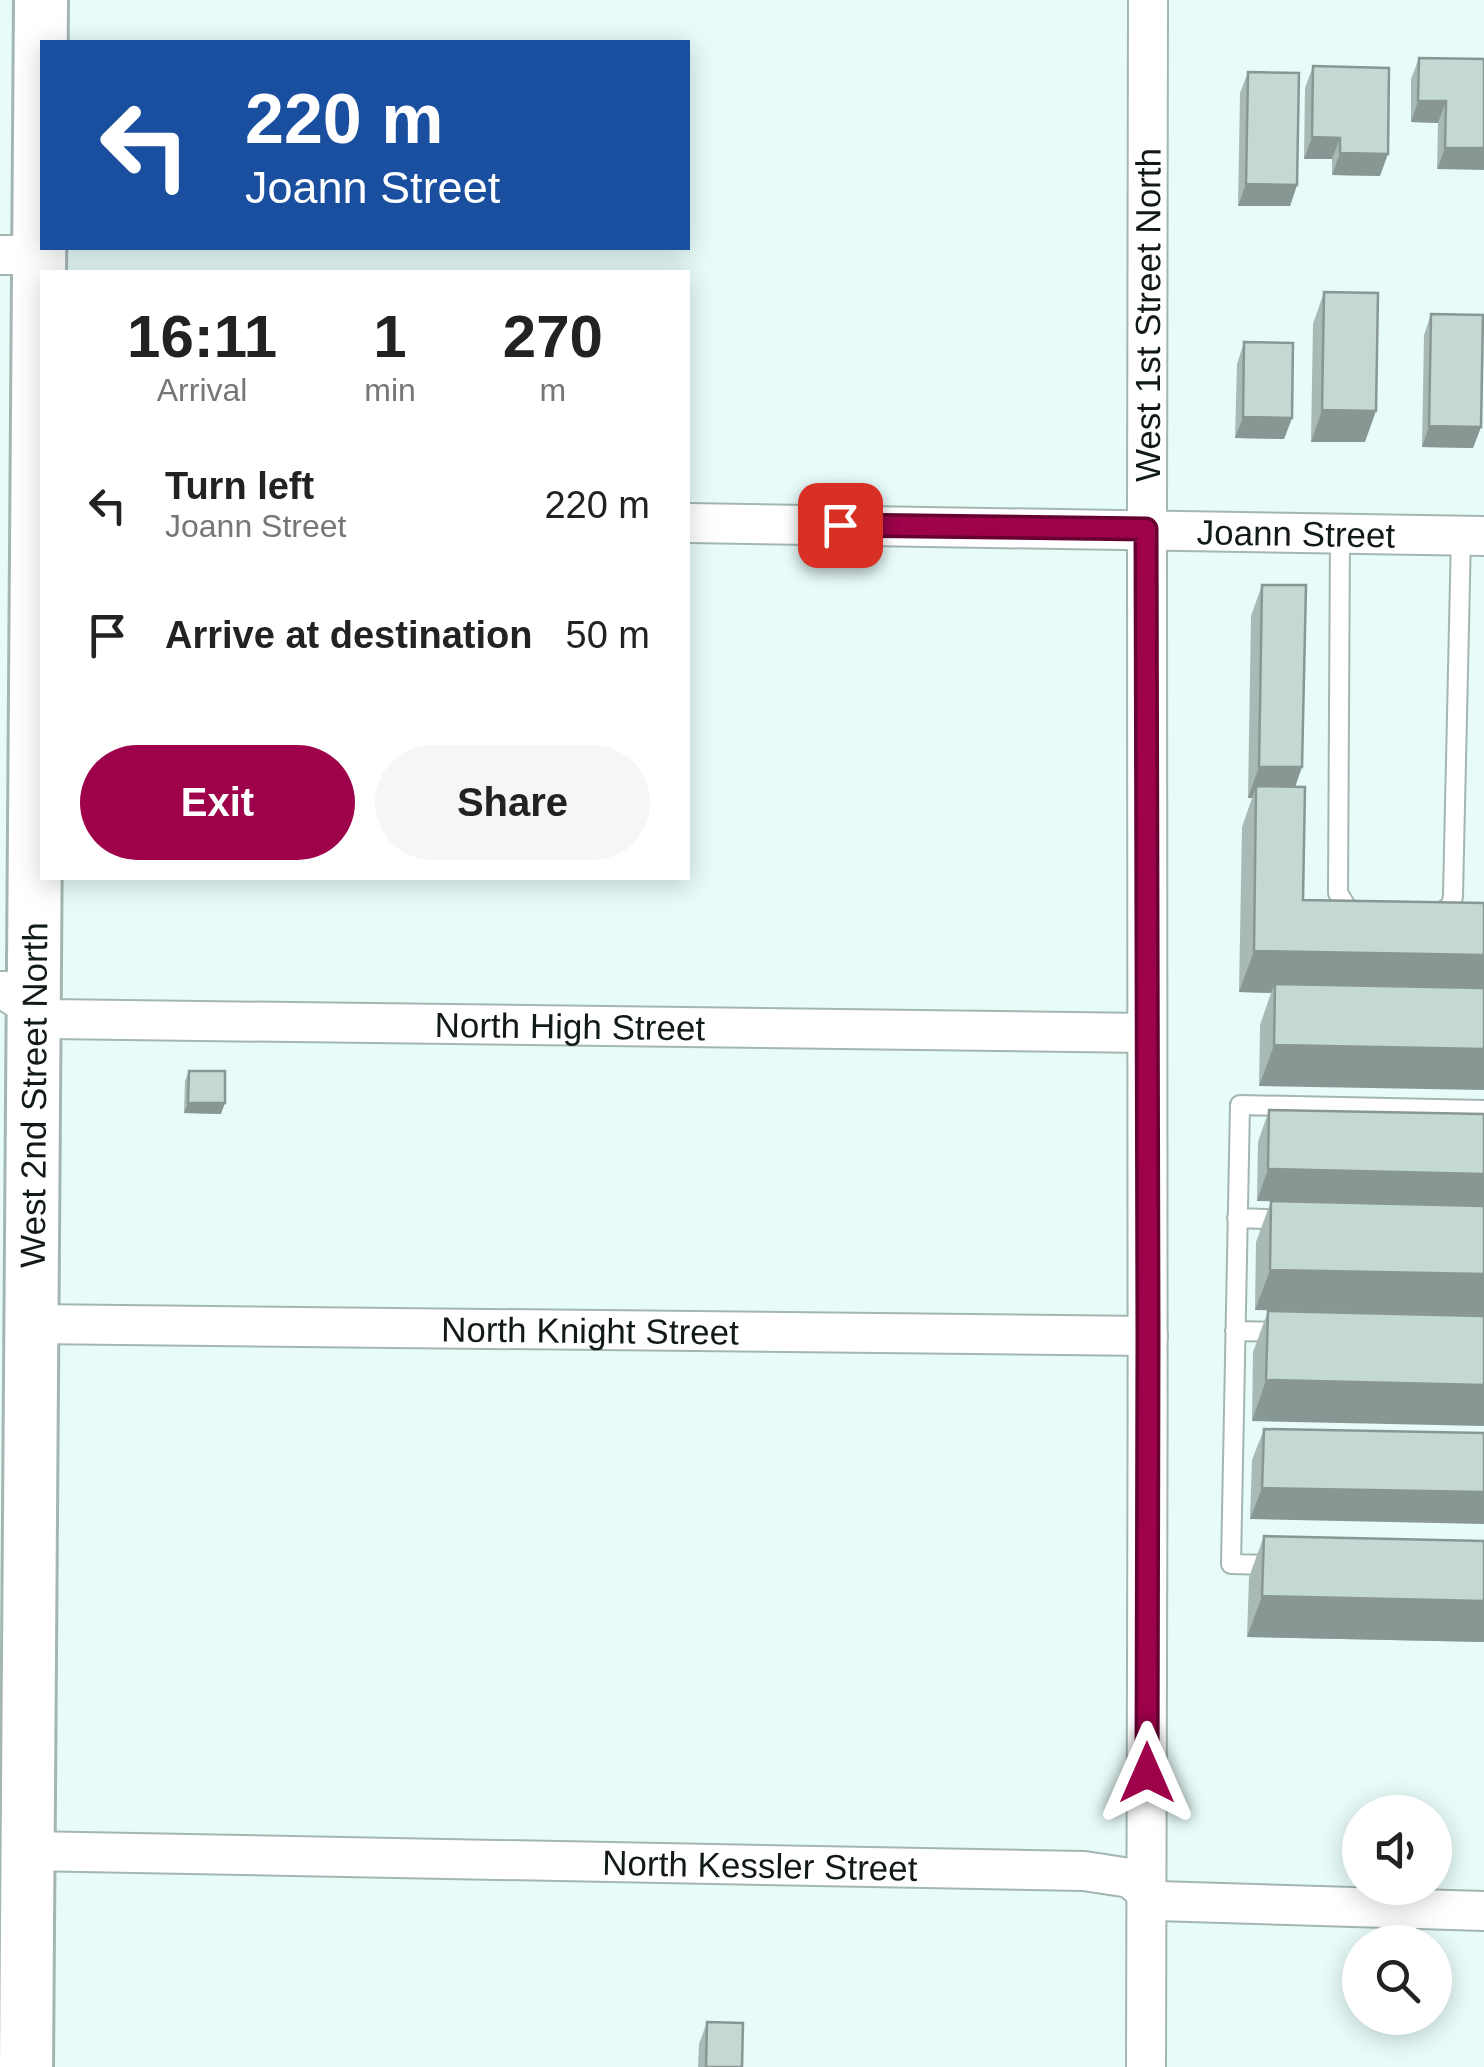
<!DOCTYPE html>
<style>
:root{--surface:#fff;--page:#f6f6f6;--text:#222;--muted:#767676;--accent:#9d024b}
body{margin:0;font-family:Helvetica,sans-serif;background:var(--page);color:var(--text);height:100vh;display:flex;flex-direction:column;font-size:38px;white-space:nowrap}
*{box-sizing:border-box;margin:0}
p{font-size:32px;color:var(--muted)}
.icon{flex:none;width:55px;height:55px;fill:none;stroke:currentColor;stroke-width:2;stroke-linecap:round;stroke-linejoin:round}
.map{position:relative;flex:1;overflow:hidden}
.details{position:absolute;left:40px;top:270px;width:650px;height:610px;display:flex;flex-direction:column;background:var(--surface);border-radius:0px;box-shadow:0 5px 25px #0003}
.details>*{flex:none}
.top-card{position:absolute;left:40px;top:40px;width:650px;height:210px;border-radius:0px;box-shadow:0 5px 25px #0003;background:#1a4fa0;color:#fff;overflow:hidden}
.fabs{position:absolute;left:1342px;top:1795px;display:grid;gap:20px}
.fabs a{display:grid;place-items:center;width:110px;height:110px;border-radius:50%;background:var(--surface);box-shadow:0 5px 25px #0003;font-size:50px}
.pin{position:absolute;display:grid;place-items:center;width:85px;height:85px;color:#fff;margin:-42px;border-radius:20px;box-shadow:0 5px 15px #0006}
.me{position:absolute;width:110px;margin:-55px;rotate:0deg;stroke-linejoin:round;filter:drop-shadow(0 0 8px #0008)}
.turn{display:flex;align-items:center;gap:35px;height:210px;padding:0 40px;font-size:45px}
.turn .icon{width:130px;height:130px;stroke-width:2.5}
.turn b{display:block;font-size:70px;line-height:85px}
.eta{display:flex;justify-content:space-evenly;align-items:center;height:170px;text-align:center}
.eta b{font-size:60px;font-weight:800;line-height:70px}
.button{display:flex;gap:20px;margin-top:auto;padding:20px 40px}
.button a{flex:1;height:115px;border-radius:60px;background:var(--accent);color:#fff;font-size:40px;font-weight:800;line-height:115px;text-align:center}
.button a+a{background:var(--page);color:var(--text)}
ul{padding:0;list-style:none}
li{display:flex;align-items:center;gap:30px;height:130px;padding:0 40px}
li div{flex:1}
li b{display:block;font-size:38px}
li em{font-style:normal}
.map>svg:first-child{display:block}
</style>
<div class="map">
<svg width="1484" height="2067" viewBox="0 0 1484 2067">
<rect width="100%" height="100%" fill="#e7fbf8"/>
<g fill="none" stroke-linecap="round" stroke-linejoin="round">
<defs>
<path id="lane" d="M 1340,533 L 1338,893 L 1350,913 L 1355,914
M 1435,915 L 1451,906 L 1453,896 L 1461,535
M 1237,1218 L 1289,1220
M 1235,1331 L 1285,1332
M 1277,1565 L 1231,1564 L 1240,1105 L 1484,1110"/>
<g id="street">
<path d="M 0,255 L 39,255"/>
<path id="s1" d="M 688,523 L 1484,536"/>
<path id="s2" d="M 0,991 L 6,991 L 50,1019 L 1147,1033"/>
<path id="s3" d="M 32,1324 L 1148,1336"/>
<path id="s4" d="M 28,1851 L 1084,1871 L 1130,1878 L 1157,1901 L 1484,1911"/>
<path id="s5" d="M 1146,2067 C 1150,1378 1145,689 1148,0"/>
</g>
<g id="secondary">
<path id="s6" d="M 26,2067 L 41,0"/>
</g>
</defs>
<use href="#lane" stroke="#a3b6b3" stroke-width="22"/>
<use href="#street" stroke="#a3b6b3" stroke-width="42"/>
<use href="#secondary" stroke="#a3b6b3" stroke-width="58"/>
<use href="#lane" stroke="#fff" stroke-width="18"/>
<use href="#street" stroke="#fff" stroke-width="38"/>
<use href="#secondary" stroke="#fff" stroke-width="52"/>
</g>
<path fill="#a9bab6" d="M 1419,58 L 1484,59 L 1437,169 L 1438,123 L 1411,122 L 1411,79 Z
M 1313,66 L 1380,176 L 1332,175 L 1332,159 L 1304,159 L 1305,88 Z
M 1248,72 L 1297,185 L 1290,206 L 1238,206 L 1240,93 Z
M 1324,292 L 1365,442 L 1311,442 L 1313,324 Z
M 1431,314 L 1481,427 L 1473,448 L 1422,447 L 1424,335 Z
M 1244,342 L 1292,418 L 1284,439 L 1235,438 L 1237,364 Z
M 1262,585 L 1295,787 L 1303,900 L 1484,903 L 1259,1086 L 1260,1025 L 1271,993 L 1239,992 L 1242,827 L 1252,798 L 1248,798 L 1251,616 Z
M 189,1071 L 221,1114 L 184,1113 L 185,1081 Z
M 1269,1110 L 1484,1206 L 1484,1315 L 1255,1310 L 1256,1242 L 1271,1201 L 1257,1201 L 1258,1142 Z
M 1268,1311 L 1484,1316 L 1252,1421 L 1253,1352 Z
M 1264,1429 L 1484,1433 L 1250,1519 L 1252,1460 Z
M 1264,1536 L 1484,1541 L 1484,1642 L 1247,1637 L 1249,1577 Z
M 707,2022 L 742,2067 L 698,2067 L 699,2044 Z"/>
<path fill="#899794" d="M 1418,101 L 1446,101 L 1438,123 L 1411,122 Z
M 1312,137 L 1340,138 L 1332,159 L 1304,159 Z
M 1445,148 L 1484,148 L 1484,170 L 1437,169 Z
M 1340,153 L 1388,154 L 1380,176 L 1332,175 Z
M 1246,184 L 1297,185 L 1290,206 L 1238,206 Z
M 1322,410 L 1376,411 L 1365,442 L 1311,442 Z
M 1243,417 L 1292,418 L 1284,439 L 1235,438 Z
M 1429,426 L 1481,427 L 1473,448 L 1422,447 Z
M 1259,767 L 1302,767 L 1291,799 L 1256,786 L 1252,798 L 1248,798 Z
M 1254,951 L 1484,955 L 1484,996 L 1275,984 L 1271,993 L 1239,992 Z
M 1274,1045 L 1484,1049 L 1484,1090 L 1259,1086 Z
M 188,1103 L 225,1103 L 221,1114 L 184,1113 Z
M 1268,1169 L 1484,1174 L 1484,1205 L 1257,1201 Z
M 1270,1270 L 1484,1274 L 1484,1315 L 1255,1310 Z
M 1266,1380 L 1484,1385 L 1484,1426 L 1252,1421 Z
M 1262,1488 L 1484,1492 L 1484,1524 L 1250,1519 Z
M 1262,1596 L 1484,1601 L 1484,1642 L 1247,1637 Z"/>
<path fill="#c4d8d4" stroke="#899794" stroke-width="2.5" d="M 1419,58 L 1484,59 L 1484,148 L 1445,148 L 1446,101 L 1418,101 Z
M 1313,66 L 1389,68 L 1388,154 L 1340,153 L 1340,138 L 1312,137 Z
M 1248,72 L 1299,73 L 1297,185 L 1246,184 Z
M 1324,292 L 1378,293 L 1376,411 L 1322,410 Z
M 1431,314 L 1483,315 L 1481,427 L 1429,426 Z
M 1244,342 L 1293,343 L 1292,418 L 1243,417 Z
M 1262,585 L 1306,585 L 1302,767 L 1259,767 Z
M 1256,786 L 1305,787 L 1303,900 L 1484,903 L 1484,955 L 1254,951 Z
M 1275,984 L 1484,988 L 1484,1049 L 1274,1045 Z
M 189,1071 L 225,1071 L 225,1103 L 188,1103 Z
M 1269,1110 L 1484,1114 L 1484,1174 L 1268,1169 Z
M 1271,1201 L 1484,1206 L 1484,1274 L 1270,1270 Z
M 1268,1311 L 1484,1316 L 1484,1385 L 1266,1380 Z
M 1264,1429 L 1484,1433 L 1484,1492 L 1262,1488 Z
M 1264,1536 L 1484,1541 L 1484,1601 L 1262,1596 Z
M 707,2022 L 743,2023 L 742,2067 L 706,2067 Z"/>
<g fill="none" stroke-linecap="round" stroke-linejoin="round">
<defs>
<path id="route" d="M 840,525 L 1146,529 L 1148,1336 L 1147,1773"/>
</defs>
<use href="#route" stroke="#660131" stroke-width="25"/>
<use href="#route" stroke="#9d024b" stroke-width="18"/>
</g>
<g text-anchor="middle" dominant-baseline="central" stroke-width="8" stroke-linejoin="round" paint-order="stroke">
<g font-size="35" fill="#121a18" stroke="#fff">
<text stroke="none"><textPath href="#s5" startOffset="1752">West 1st Street North</textPath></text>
<text stroke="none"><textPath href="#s1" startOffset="608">Joann Street</textPath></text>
<text stroke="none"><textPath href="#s2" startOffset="578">North High Street</textPath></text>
<text stroke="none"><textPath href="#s6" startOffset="972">West 2nd Street North</textPath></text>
<text stroke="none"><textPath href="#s3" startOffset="558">North Knight Street</textPath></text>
<text stroke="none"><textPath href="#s4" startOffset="732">North Kessler Street</textPath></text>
</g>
</g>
</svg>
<div class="fabs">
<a><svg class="icon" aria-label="sound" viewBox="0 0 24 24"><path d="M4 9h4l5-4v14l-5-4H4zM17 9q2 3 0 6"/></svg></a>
<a><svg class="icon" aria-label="search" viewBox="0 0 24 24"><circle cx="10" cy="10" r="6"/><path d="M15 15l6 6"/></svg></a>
</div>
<div class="pin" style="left:840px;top:525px;background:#d93025"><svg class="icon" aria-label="arrive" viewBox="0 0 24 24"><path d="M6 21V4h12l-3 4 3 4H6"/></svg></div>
<svg class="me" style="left:1147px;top:1773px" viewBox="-20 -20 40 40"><path d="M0-17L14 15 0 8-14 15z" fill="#9d024b" stroke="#fff" stroke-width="4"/></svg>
<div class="top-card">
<div class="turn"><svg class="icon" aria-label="left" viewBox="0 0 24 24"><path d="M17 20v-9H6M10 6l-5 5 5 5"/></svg><div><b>220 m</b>Joann Street</div></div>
</div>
<section class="details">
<div class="eta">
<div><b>16:11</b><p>Arrival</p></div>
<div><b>1</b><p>min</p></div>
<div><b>270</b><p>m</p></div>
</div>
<ul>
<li><svg class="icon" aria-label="left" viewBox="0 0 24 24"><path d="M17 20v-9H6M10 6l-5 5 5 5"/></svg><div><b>Turn left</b><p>Joann Street</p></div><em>220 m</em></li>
<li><svg class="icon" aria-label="arrive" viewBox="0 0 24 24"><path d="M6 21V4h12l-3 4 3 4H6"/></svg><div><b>Arrive at destination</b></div><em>50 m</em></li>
</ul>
<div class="button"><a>Exit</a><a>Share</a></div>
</section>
</div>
